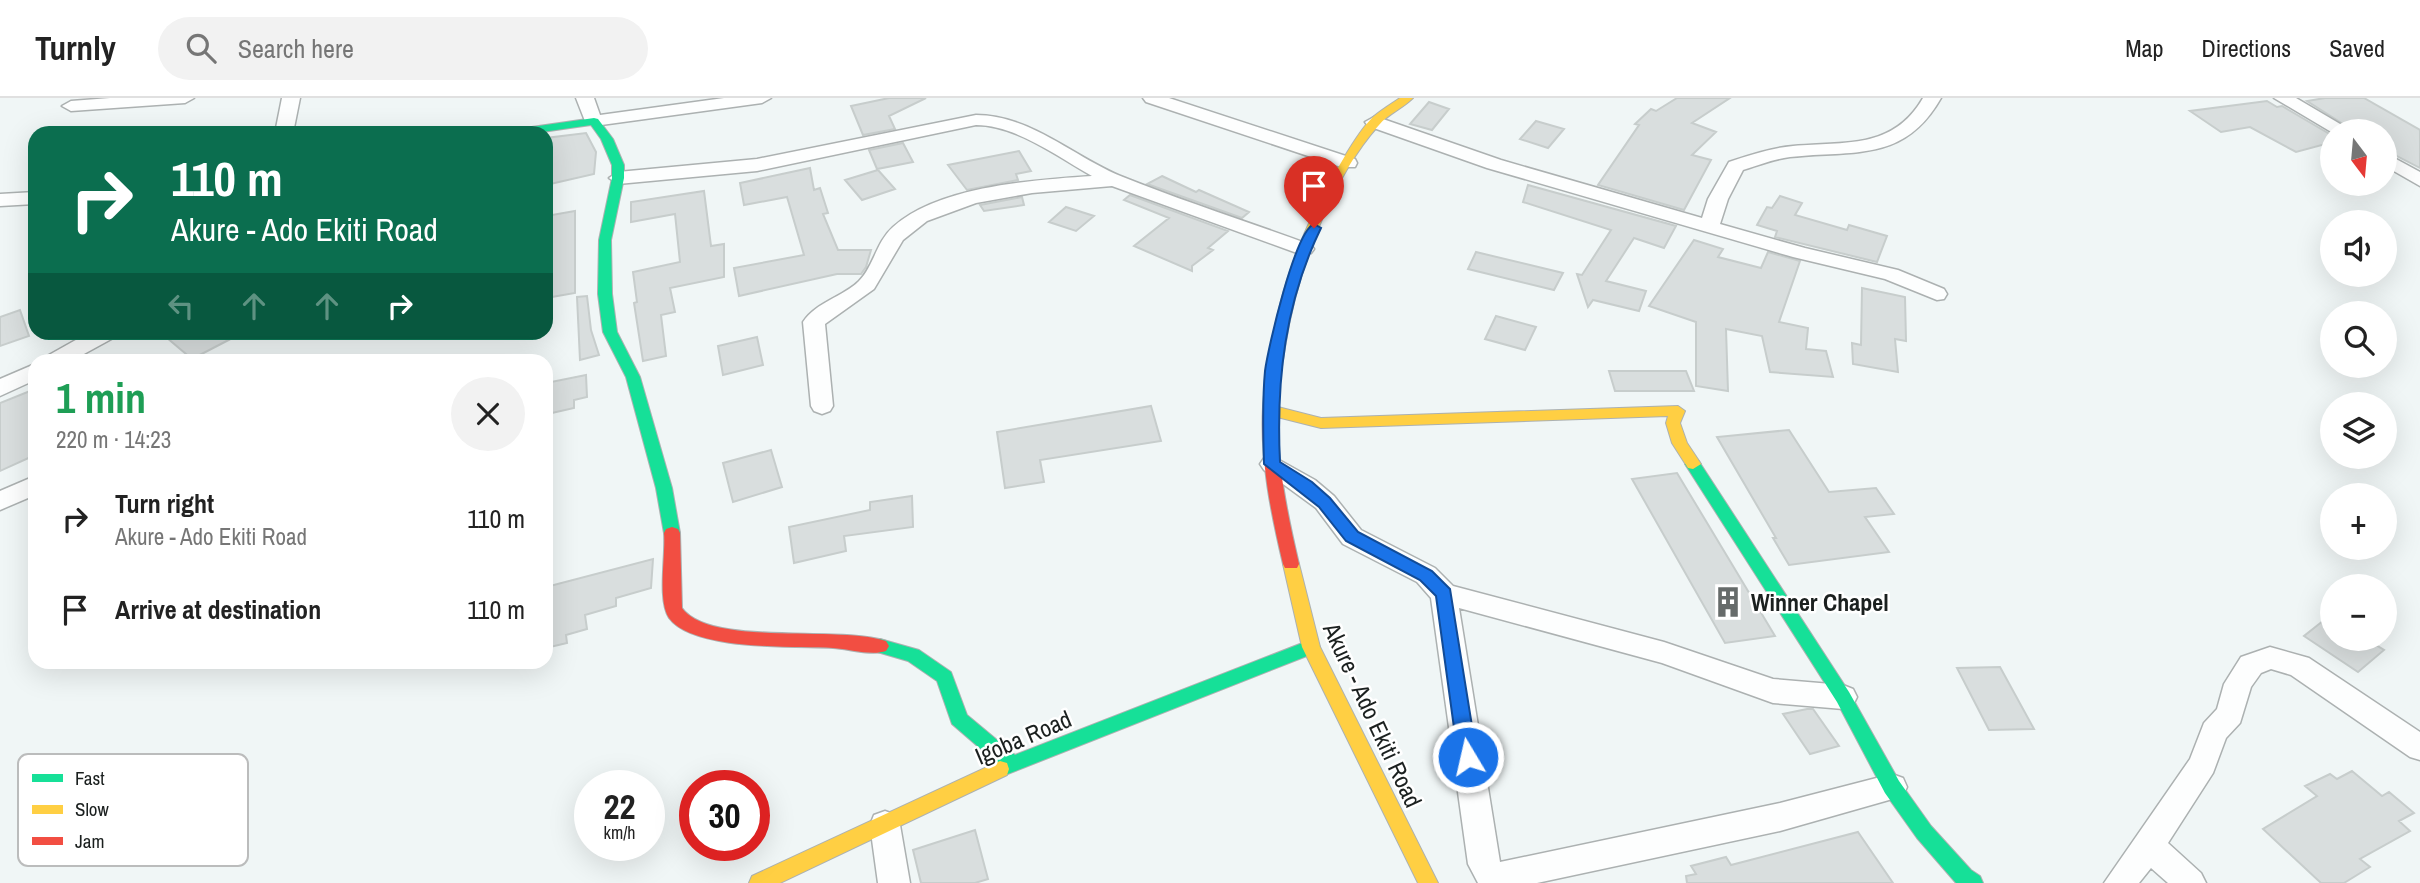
<!DOCTYPE html>
<meta charset="utf-8">
<style>
:root{--surface:#fff;--page:#f2f2f2;--text:#222;--muted:#767676;--line:#e0e0e0}
body{margin:0;font-family:"Archivo Narrow",sans-serif;background:var(--page);color:var(--text);height:100vh;display:flex;flex-direction:column;font-size:26px;white-space:nowrap}
*{box-sizing:border-box;margin:0}
p{font-size:23px;color:var(--muted)}
.icon{flex:none;width:38px;height:38px;fill:none;stroke:currentColor;stroke-width:2;stroke-linecap:round;stroke-linejoin:round}
.map{position:relative;flex:1;overflow:hidden}
.sheet{position:absolute;left:28px;top:256px;width:525px;height:315px;display:flex;flex-direction:column;background:var(--surface);border-radius:21px;box-shadow:0 7px 28px #0002}
.sheet>*{flex:none}
.hud{position:absolute;left:28px;top:28px;width:525px;height:214px;border-radius:21px;box-shadow:0 7px 28px #0002;background:#0b6e4f;color:#fff;overflow:hidden}
.needle{width:46px;rotate:164deg}
.fabs{position:absolute;left:2320px;top:21px;display:grid;gap:14px}
.fabs a{display:grid;place-items:center;width:77px;height:77px;border-radius:50%;background:var(--surface);box-shadow:0 7px 28px #0002;font-size:35px}
.speed{position:absolute;left:574px;top:672px;display:flex;gap:14px;font-size:35px;font-weight:700;text-align:center}
.speed>*{display:grid;place-content:center;width:91px;height:91px;border-radius:50%;background:var(--surface);box-shadow:0 7px 28px #0002;line-height:1}
.speed small{font-size:18px;font-weight:400}
.speed .limit{border:10px solid #d22;background:#fff;color:#111}
.pin{position:absolute;display:grid;place-items:center;width:60px;height:60px;color:#fff;margin:-72px -30px;border-radius:50% 50% 50% 0;rotate:-45deg;box-shadow:0 0 7px #0007}
.pin .icon{rotate:45deg}
.me{position:absolute;width:77px;margin:-38px;rotate:351deg;stroke-linejoin:round;filter:drop-shadow(0 0 5px #0008)}
.turn{display:flex;align-items:center;gap:24px;height:147px;padding:0 28px;font-size:32px}
.turn .icon{width:91px;height:91px;stroke-width:2.5}
.turn b{display:block;font-size:49px;line-height:60px}
.lanes{display:flex;align-items:center;height:66px;padding:0 28px;background:#0003;justify-content:center;gap:35px;direction:ltr}
.lanes .off{opacity:.35}
.round{display:grid;place-items:center;flex:none;width:74px;height:74px;border-radius:37px;background:var(--page)}
.headline{display:flex;align-items:center;justify-content:space-between;height:119px;padding:0 28px}
h1{font-size:42px;font-weight:700;line-height:52px;color:#1e9e55}
ul{padding:0;list-style:none}
li{display:flex;align-items:center;gap:21px;height:91px;padding:0 28px}
li div{flex:1}
li b{display:block;font-size:26px}
li em{font-style:normal}
header{display:flex;align-items:center;gap:42px;box-sizing:border-box;height:98px;padding:0 35px;background:var(--surface);border-bottom:2px solid var(--line)}
header strong{font-size:33px}
nav{display:flex;gap:38px;margin-inline-start:auto;font-size:24px}
.search{width:490px;height:63px;background:var(--page);display:flex;align-items:center;gap:18px;box-sizing:border-box;padding:0 24px;border-radius:38px;color:var(--muted);font-size:26px}
.map>svg:first-child{display:block}
</style>
<header>
<strong>Turnly</strong>
<div class="search"><svg class="icon" aria-label="search" viewBox="0 0 24 24"><circle cx="10" cy="10" r="6"/><path d="M15 15l6 6"/></svg>Search here</div>
<nav><a>Map</a><a>Directions</a><a>Saved</a></nav>
</header>
<div class="map">
<svg width="2420" height="785" viewBox="0 0 2420 785">
<rect width="100%" height="100%" fill="#f0f6f6"/>
<path fill="#d9dede" stroke="#c7cdcc" stroke-width="2" d="M 889,0 L 926,0 L 889,18 L 895,31 L 863,37 L 851,8 Z
M 1677,0 L 1730,0 L 1692,25 L 1716,34 L 1692,57 L 1711,62 L 1684,112 L 1598,87 L 1639,27 L 1635,26 L 1651,11 L 1656,13 Z
M 2325,0 L 2364,0 L 2420,32 L 2420,70 L 2385,52 L 2385,33 L 2354,33 L 2307,3 Z
M 2267,3 L 2277,9 L 2282,8 L 2333,38 L 2333,44 L 2296,54 L 2250,29 L 2221,34 L 2190,13 Z
M 1429,4 L 1449,11 L 1432,32 L 1410,26 Z
M 1536,23 L 1564,31 L 1548,50 L 1520,41 Z
M 586,35 L 596,54 L 594,76 L 546,87 L 546,40 Z
M 903,45 L 913,64 L 877,71 L 869,52 Z
M 1019,53 L 1031,73 L 1016,76 L 1018,82 L 967,92 L 948,67 Z
M 810,70 L 814,92 L 820,90 L 828,115 L 823,116 L 838,152 L 871,152 L 866,169 L 861,176 L 837,176 L 739,198 L 734,170 L 804,157 L 787,99 L 744,107 L 740,85 Z
M 878,72 L 895,91 L 862,102 L 845,82 Z
M 1162,78 L 1196,94 L 1199,92 L 1249,114 L 1242,120 L 1147,86 Z
M 1528,87 L 1676,128 L 1664,150 L 1634,140 L 1606,183 L 1646,193 L 1639,213 L 1593,202 L 1588,209 L 1577,176 L 1582,177 L 1611,132 L 1523,104 Z
M 704,93 L 711,148 L 724,146 L 724,179 L 670,190 L 675,214 L 661,217 L 666,258 L 643,263 L 634,205 L 637,204 L 633,174 L 680,164 L 675,116 L 631,124 L 631,104 Z
M 1130,97 L 1228,133 L 1208,150 L 1213,152 L 1192,168 L 1192,173 L 1134,148 L 1169,120 L 1124,102 Z
M 1780,98 L 1802,105 L 1795,117 L 1847,132 L 1849,127 L 1887,138 L 1877,164 L 1775,139 L 1777,133 L 1757,127 L 1767,109 L 1772,110 Z
M 1022,99 L 1024,107 L 984,113 L 980,107 Z
M 1066,109 L 1094,118 L 1076,133 L 1049,124 Z
M 575,113 L 575,195 L 546,200 L 546,118 Z
M 1694,142 L 1723,151 L 1718,159 L 1761,170 L 1768,154 L 1800,163 L 1779,224 L 1808,230 L 1806,251 L 1826,253 L 1833,279 L 1770,274 L 1762,238 L 1726,231 L 1728,293 L 1696,288 L 1696,224 L 1649,208 Z
M 1476,154 L 1563,175 L 1554,192 L 1468,171 Z
M 1862,190 L 1905,199 L 1906,243 L 1895,241 L 1898,274 L 1853,266 L 1852,245 L 1861,247 Z
M 587,198 L 591,232 L 599,257 L 580,262 L 577,199 Z
M 20,212 L 29,238 L 0,248 L 0,219 Z
M 1496,218 L 1536,229 L 1525,252 L 1485,241 Z
M 160,234 L 244,234 L 192,261 Z
M 757,239 L 763,267 L 723,277 L 718,248 Z
M 1609,273 L 1686,273 L 1694,293 L 1615,293 Z
M 586,277 L 587,299 L 574,302 L 574,310 L 552,315 L 552,307 L 546,308 L 546,285 Z
M 35,291 L 35,357 L 0,373 L 0,305 Z
M 1151,308 L 1161,343 L 1040,362 L 1044,384 L 1005,390 L 997,334 Z
M 1789,332 L 1829,394 L 1876,390 L 1894,416 L 1865,419 L 1889,454 L 1789,467 L 1773,440 L 1776,440 L 1717,339 Z
M 771,352 L 782,389 L 733,404 L 723,365 Z
M 1677,375 L 1730,463 L 1775,538 L 1725,545 L 1632,381 Z
M 912,398 L 913,429 L 844,438 L 846,453 L 794,465 L 789,429 L 870,412 L 870,404 Z
M 653,461 L 651,490 L 616,500 L 616,508 L 585,517 L 587,531 L 566,537 L 567,545 L 546,550 L 546,489 Z
M 2333,515 L 2333,541 L 2366,541 L 2384,552 L 2358,574 L 2304,538 Z
M 2000,569 L 2034,631 L 1989,632 L 1957,570 Z
M 1807,611 L 1813,611 L 1839,648 L 1810,656 L 1783,616 Z
M 2352,673 L 2382,698 L 2389,694 L 2414,715 L 2399,723 L 2410,733 L 2360,761 L 2370,769 L 2344,785 L 2321,785 L 2263,731 L 2317,698 L 2305,688 L 2330,676 L 2337,681 Z
M 975,732 L 988,781 L 975,785 L 921,785 L 913,752 Z
M 1858,734 L 1893,785 L 1687,785 L 1686,778 L 1696,776 L 1691,768 L 1726,759 L 1731,767 Z"/>
<g fill="none" stroke-linecap="round" stroke-linejoin="round">
<defs>
<path id="street" d="M 110,0 L 194,0 L 185,5 L 71,13 L 62,8 L 71,3 Z
M 282,0 L 300,0 L 293,35 L 275,35 Z
M 576,0 L 594,0 L 600,17 L 724,0 L 771,0 L 762,5 L 594,28 L 585,23 Z
M 1143,0 L 1169,0 L 1355,61 L 1357,65 L 1355,69 L 1341,69 L 1146,4 Z
M 1923,0 L 1941,0 C 1904,65 1854,52 1790,59 C 1774,61 1759,67 1743,72 L 1728,101 L 1720,126 L 1805,150 L 1898,172 L 1944,191 L 1947,196 L 1944,201 L 1937,202 L 1885,181 L 1793,159 L 1487,70 L 1368,28 L 1365,24 L 1374,19 L 1380,20 L 1501,62 L 1702,120 L 1708,101 L 1729,64 C 1750,57 1771,50 1793,48 C 1845,43 1893,52 1923,0 Z
M 2274,0 L 2296,0 L 2352,33 L 2333,35 Z
M 976,17 C 1031,17 1075,60 1123,79 C 1185,104 1249,124 1311,147 L 1314,151 L 1311,155 L 1297,155 L 1112,88 L 1032,95 L 976,105 L 927,123 L 903,142 L 874,191 L 825,226 L 833,308 L 830,313 L 822,316 L 814,313 L 811,308 L 803,224 C 816,204 843,199 859,183 C 874,168 876,144 893,129 C 938,88 1033,82 1092,78 C 1058,59 1016,27 976,27 L 757,73 L 618,86 L 609,80 L 618,74 L 757,61 Z
M 2385,55 L 2420,74 L 2420,88 L 2385,68 Z
M 35,94 L 35,106 L 0,108 L 0,96 Z
M 90,234 L 117,234 L 115,239 L 73,262 L 46,262 L 49,257 Z
M 35,266 L 35,282 L 0,298 L 0,281 Z
M 1272,358 L 1315,382 L 1334,398 L 1361,432 L 1435,470 L 1453,488 L 1664,544 L 1773,581 L 1843,587 L 1853,591 L 1857,599 L 1853,607 L 1843,611 L 1773,605 L 1662,565 L 1459,510 L 1500,764 L 1780,705 L 1892,676 L 1903,680 L 1907,689 L 1903,698 L 1780,733 L 1537,785 L 1478,785 L 1468,766 L 1431,500 L 1417,484 L 1343,446 L 1316,410 L 1264,372 L 1260,366 L 1264,360 Z
M 35,378 L 35,397 L 0,412 L 0,393 Z
M 2270,549 L 2309,560 L 2420,634 L 2420,662 L 2410,659 L 2291,577 L 2271,571 L 2261,575 L 2251,589 L 2240,625 L 2226,640 L 2213,675 L 2168,745 L 2201,775 L 2206,785 L 2168,785 L 2151,770 L 2139,785 L 2104,785 L 2190,661 L 2204,625 L 2217,611 L 2224,586 L 2241,559 Z
M 885,713 L 896,717 L 900,727 L 910,785 L 878,785 L 870,727 L 874,717 Z"/>
<path id="fast" d="M 594,20 L 598,21 L 613,41 L 624,67 L 624,80 L 611,142 L 612,196 L 617,234 L 640,279 L 672,390 L 680,435 L 678,439 L 666,439 L 664,435 L 656,390 L 626,279 L 603,234 L 598,196 L 599,142 L 612,80 L 612,67 L 601,41 L 591,27 L 535,35 L 505,35 L 511,32 Z
M 1693,361 L 1698,362 L 1849,594 L 1899,683 L 1931,728 L 1971,772 L 1980,778 L 1983,785 L 1956,785 L 1917,740 L 1885,695 L 1837,604 L 1685,366 Z
M 880,541 L 919,552 L 951,574 L 967,617 L 1015,657 L 1305,544 L 1311,542 L 1317,544 L 1320,549 L 1317,554 L 1000,679 L 993,677 L 991,671 L 996,664 L 952,626 L 937,583 L 908,563 L 874,553 L 871,548 L 874,543 Z"/>
<path id="slow" d="M 1400,0 L 1413,0 C 1403,10 1388,16 1379,27 C 1330,81 1296,178 1285,249 L 1278,254 L 1273,252 L 1271,249 C 1282,183 1307,120 1342,63 C 1351,48 1361,31 1373,19 C 1381,12 1391,6 1400,0 Z
M 1270,307 L 1321,320 L 1678,308 L 1685,313 L 1680,325 L 1687,345 L 1701,366 L 1693,371 L 1688,370 L 1672,345 L 1666,325 L 1668,318 L 1321,330 L 1265,316 L 1263,312 L 1265,308 Z
M 1291,460 L 1297,462 L 1299,466 L 1320,549 L 1438,785 L 1418,785 L 1302,549 L 1283,466 L 1285,462 Z
M 1000,663 L 1007,665 L 1009,671 L 1007,677 L 780,785 L 749,785 L 752,778 Z"/>
<path id="jam" d="M 1278,244 L 1285,249 C 1282,269 1278,289 1278,309 C 1276,362 1287,415 1299,466 L 1297,470 L 1285,470 L 1283,466 C 1271,415 1260,362 1263,309 C 1264,289 1268,269 1271,249 Z
M 672,429 L 678,431 L 680,435 L 682,510 C 710,549 838,527 886,543 L 889,548 L 886,553 C 872,558 849,551 833,550 C 795,548 693,553 669,520 C 657,502 666,457 664,435 L 666,431 Z"/>
</defs>
<use href="#street" stroke="#acb1b1" stroke-width="3"/>
<use href="#fast" stroke="#acb1b1" stroke-width="2"/>
<use href="#slow" stroke="#acb1b1" stroke-width="2"/>
<use href="#jam" stroke="#acb1b1" stroke-width="2"/>
<use href="#street" fill="#fdfefe" fill-rule="evenodd"/>
<use href="#fast" fill="#16e098" fill-rule="evenodd"/>
<use href="#slow" fill="#ffcf43" fill-rule="evenodd"/>
<use href="#jam" fill="#f24e42" fill-rule="evenodd"/>
</g>
<path fill="#1a73e8" stroke="#114b97" stroke-width="2" d="M 1314,126 L 1321,130 C 1285,204 1276,283 1280,364 L 1312,384 L 1330,400 L 1358,434 L 1432,473 L 1450,491 L 1477,659 L 1474,665 L 1468,667 L 1461,665 L 1458,659 L 1436,498 L 1420,482 L 1346,443 L 1319,409 L 1264,366 C 1263,335 1262,304 1265,273 C 1268,250 1295,133 1314,126 Z"/>
<defs>
<symbol id="building-bare" viewBox="-9 -9 18 18"><path d="M-4-6H4V6H1V3H-1V6H-4ZM-2.5-4.3h1.7v1.8h-1.7ZM.8-4.3h1.7v1.8H.8ZM-2.5-1h1.7V.8h-1.7ZM.8-1h1.7V.8H.8Z" fill="#666b6a" stroke="#fff" stroke-width="2.5" paint-order="stroke"/></symbol>
</defs>
<g fill-rule="evenodd">
<use href="#building-bare" x="1706" y="482" width="44" height="44"/>
</g>
<g text-anchor="middle" dominant-baseline="central" stroke-width="5" stroke-linejoin="round" paint-order="stroke">
<g font-size="24" font-weight="bold" fill="#1b201f" stroke="#fff" text-anchor="start">
<text x="1751" y="504">Winner Chapel</text>
</g>
<g font-size="24" fill="#1b201f" stroke="#fff">
<text transform="translate(1373 617) rotate(65)">Akure - Ado Ekiti Road</text>
<text transform="translate(1023 639) rotate(-23)">Igoba Road</text>
</g>
</g>
<rect x="18" y="656" width="230" height="112" rx="10" fill="#fff" stroke="#bbbcbc" stroke-width="2"/>
<rect x="32" y="676" width="31" height="8" fill="#16e098"/>
<rect x="32" y="707" width="31" height="9" fill="#ffcf43"/>
<rect x="32" y="739" width="31" height="8" fill="#f24e42"/>
<g font-size="19" fill="#1b201f">
<text x="75" y="687">Fast</text>
<text x="75" y="718">Slow</text>
<text x="75" y="750">Jam</text>
</g>
</svg>
<div class="fabs">
<a><svg class="needle" viewBox="-14 -14 28 28"><path d="M0-13l5 13h-10z" fill="#e53935"/><path d="M0 13l5-13h-10z" fill="#767676"/></svg></a>
<a><svg class="icon" aria-label="sound" viewBox="0 0 24 24"><path d="M4 9h4l5-4v14l-5-4H4zM17 9q2 3 0 6"/></svg></a>
<a><svg class="icon" aria-label="search" viewBox="0 0 24 24"><circle cx="10" cy="10" r="6"/><path d="M15 15l6 6"/></svg></a>
<a><svg class="icon" aria-label="layers" viewBox="0 0 24 24"><path d="M12 4l9 5-9 5-9-5zM3 14l9 5 9-5"/></svg></a>
<a>+</a>
<a>−</a>
</div>
<div class="speed"><div>22<small>km/h</small></div><div class="limit">30</div></div>
<div class="pin" style="left:1314px;top:130px;background:#d93025"><svg class="icon" aria-label="arrive" viewBox="0 0 24 24"><path d="M6 21V4h12l-3 4 3 4H6"/></svg></div>
<svg class="me" style="left:1468px;top:659px" viewBox="-20 -20 40 40"><circle r="17" fill="#1a73e8" stroke="#fff" stroke-width="3"/><path d="M0-11L8 9 0 5-8 9z" fill="#fff"/></svg>
<div class="hud">
<div class="turn"><svg class="icon" aria-label="right" viewBox="0 0 24 24"><path d="M7 20v-9h11M14 6l5 5-5 5"/></svg><div><b>110 m</b>Akure - Ado Ekiti Road</div></div>
<div class="lanes"><svg class="icon off" aria-label="left" viewBox="0 0 24 24"><path d="M17 20v-9H6M10 6l-5 5 5 5"/></svg><svg class="icon off" aria-label="ahead" viewBox="0 0 24 24"><path d="M12 20V5M6 11l6-6 6 6"/></svg><svg class="icon off" aria-label="ahead" viewBox="0 0 24 24"><path d="M12 20V5M6 11l6-6 6 6"/></svg><svg class="icon" aria-label="right" viewBox="0 0 24 24"><path d="M7 20v-9h11M14 6l5 5-5 5"/></svg></div>
</div>
<section class="sheet">
<div class="headline"><div><h1>1 min</h1><p>220 m · 14:23</p></div><a class="round"><svg class="icon" aria-label="close" viewBox="0 0 24 24"><path d="M6 6l12 12M18 6L6 18"/></svg></a></div>
<ul>
<li><svg class="icon" aria-label="right" viewBox="0 0 24 24"><path d="M7 20v-9h11M14 6l5 5-5 5"/></svg><div><b>Turn right</b><p>Akure - Ado Ekiti Road</p></div><em>110 m</em></li>
<li><svg class="icon" aria-label="arrive" viewBox="0 0 24 24"><path d="M6 21V4h12l-3 4 3 4H6"/></svg><div><b>Arrive at destination</b></div><em>110 m</em></li>
</ul>
</section>
</div>
